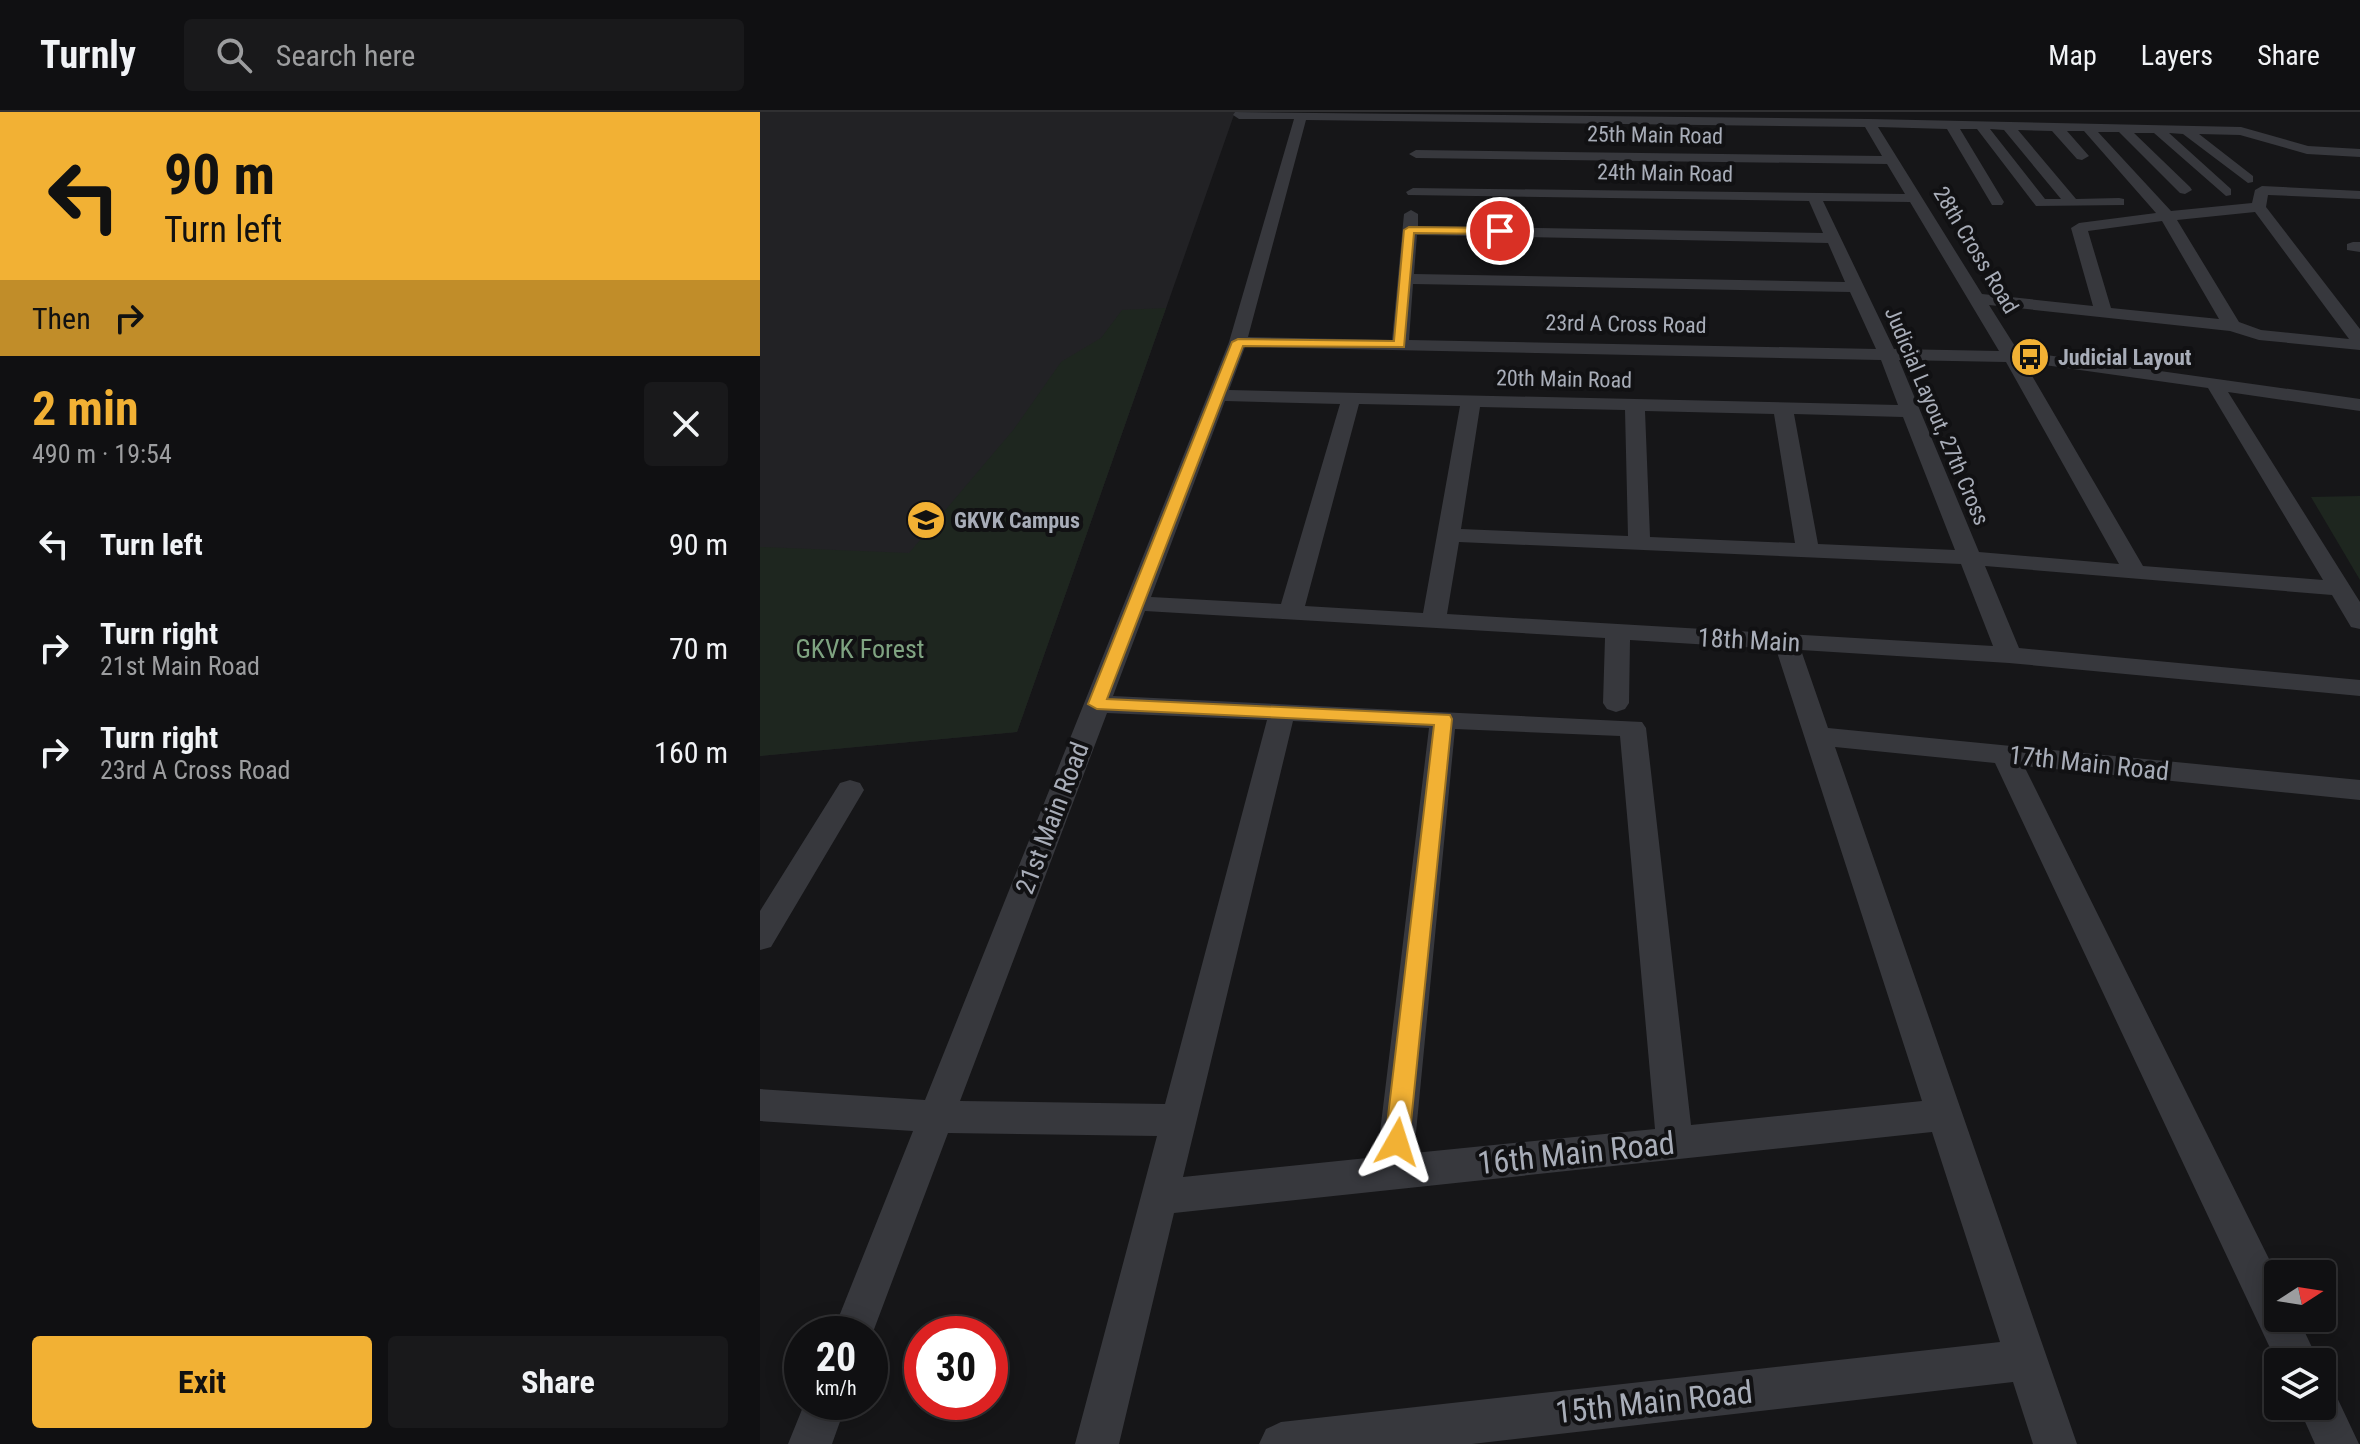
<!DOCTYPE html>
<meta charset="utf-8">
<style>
:root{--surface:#101012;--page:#19191b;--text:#f1f3f6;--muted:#9c9d9f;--line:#303032;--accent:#f2b134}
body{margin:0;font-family:"Roboto Condensed",sans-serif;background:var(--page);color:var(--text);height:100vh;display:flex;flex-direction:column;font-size:30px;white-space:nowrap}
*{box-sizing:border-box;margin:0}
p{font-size:26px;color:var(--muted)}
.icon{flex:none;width:44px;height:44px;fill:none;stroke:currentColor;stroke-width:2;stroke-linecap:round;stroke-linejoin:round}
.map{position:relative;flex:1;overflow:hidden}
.panel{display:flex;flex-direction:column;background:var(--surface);width:760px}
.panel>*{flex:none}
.hud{background:#f2b134;color:#111;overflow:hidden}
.needle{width:52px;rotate:78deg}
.fabs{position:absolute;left:1504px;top:1148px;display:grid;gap:16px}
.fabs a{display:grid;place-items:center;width:72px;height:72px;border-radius:8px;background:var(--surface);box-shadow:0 4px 20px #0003,0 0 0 2px var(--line);font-size:40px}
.speed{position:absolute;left:24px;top:1204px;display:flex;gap:16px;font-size:40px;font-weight:700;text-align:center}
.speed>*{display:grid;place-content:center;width:104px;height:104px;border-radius:50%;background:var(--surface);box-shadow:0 4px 20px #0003,0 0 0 2px var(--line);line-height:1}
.speed small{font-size:20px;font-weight:400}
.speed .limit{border:12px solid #d22;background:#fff;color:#111}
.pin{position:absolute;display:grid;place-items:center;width:68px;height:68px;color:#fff;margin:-34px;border:4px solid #fff;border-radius:50%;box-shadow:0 2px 8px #0007}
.me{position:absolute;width:88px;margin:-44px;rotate:6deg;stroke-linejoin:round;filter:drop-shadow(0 0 6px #0008)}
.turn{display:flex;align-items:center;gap:28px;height:168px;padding:0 32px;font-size:36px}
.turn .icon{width:104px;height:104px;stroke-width:2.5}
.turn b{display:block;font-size:56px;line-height:68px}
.then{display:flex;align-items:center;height:76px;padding:0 32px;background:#0003;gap:16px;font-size:30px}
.round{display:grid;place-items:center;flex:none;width:84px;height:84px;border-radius:8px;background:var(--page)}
.overview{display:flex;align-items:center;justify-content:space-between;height:136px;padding:0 32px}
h1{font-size:48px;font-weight:700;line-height:60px;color:var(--accent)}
.primary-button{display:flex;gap:16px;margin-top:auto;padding:16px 32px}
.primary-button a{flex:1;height:92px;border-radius:8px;background:var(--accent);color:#111;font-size:32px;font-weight:700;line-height:92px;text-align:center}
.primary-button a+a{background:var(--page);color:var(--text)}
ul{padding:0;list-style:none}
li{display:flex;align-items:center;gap:24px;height:104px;padding:0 32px}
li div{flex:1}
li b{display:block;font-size:30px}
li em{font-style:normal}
header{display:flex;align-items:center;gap:48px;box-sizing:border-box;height:112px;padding:0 40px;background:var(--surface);border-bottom:2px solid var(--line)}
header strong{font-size:38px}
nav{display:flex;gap:44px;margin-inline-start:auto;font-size:28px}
.search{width:560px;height:72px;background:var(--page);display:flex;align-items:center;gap:20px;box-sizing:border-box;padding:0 28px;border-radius:8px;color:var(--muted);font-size:30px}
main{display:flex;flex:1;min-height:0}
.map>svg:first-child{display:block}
</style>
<header>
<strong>Turnly</strong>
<div class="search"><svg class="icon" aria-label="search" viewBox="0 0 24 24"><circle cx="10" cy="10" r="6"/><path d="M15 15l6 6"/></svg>Search here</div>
<nav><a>Map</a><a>Layers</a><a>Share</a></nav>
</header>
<main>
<section class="panel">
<div class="hud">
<div class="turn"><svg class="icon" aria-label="left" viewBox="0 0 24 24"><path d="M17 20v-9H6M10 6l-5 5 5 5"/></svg><div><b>90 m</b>Turn left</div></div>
<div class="then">Then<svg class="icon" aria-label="right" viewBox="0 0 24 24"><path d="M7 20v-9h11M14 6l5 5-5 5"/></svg></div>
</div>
<div class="overview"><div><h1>2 min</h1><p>490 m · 19:54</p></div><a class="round"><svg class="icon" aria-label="close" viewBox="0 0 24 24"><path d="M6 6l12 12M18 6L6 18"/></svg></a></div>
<ul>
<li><svg class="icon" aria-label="left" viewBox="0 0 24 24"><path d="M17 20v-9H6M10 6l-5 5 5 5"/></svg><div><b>Turn left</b></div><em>90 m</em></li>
<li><svg class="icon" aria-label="right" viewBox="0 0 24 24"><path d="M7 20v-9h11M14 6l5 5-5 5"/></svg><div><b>Turn right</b><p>21st Main Road</p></div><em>70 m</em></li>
<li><svg class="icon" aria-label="right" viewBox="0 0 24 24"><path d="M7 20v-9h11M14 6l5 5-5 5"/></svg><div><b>Turn right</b><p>23rd A Cross Road</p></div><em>160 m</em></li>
</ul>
<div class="primary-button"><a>Exit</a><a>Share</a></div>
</section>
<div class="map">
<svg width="1600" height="1332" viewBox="0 0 1600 1332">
<rect width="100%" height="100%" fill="#161618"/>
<path fill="#222225" d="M 0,0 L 475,0 L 257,620 L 0,644 Z"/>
<path fill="#1e261f" d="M 406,196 L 257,620 L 0,644 L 0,435 L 149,441 L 254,317 L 301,250 L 341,226 L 362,198 Z
M 1600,384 L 1600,468 L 1551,385 Z"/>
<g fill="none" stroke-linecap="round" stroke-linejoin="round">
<path fill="#37383d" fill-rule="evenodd" d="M 475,0 L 1109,7 L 1481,15 L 1548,34 L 1600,37 L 1600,45 L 1547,42 L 1480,23 L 1439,22 L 1493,64 L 1493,70 L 1488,71 L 1423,22 L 1409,21 L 1471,77 L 1471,83 L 1466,84 L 1394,21 L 1374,21 L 1430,75 L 1432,78 L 1425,82 L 1420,81 L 1359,20 L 1338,20 L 1411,99 L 1492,91 L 1495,78 L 1502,74 L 1600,79 L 1600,87 L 1508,83 L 1506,95 L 1600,217 L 1600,238 L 1499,228 L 1470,219 L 1229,193 L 1258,239 L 1600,287 L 1600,299 L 1468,280 L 1600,490 L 1600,517 L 1591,515 L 1572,483 L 1225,454 L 1259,536 L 1600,568 L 1600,584 L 1249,551 L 1041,538 L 1068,616 L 1600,668 L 1600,688 L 1264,654 L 1518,1165 L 1518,1206 L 1538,1206 L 1559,1250 L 1518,1250 L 1518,1253 L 1235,651 L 1075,635 L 1317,1332 L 1273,1332 L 1253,1270 L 712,1332 L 499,1332 L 506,1317 L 521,1310 L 1240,1230 L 1172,1020 L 414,1101 L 359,1332 L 315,1332 L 397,1024 L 188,1021 L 110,1228 L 110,1222 L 72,1222 L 153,1019 L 0,1009 L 0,977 L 165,988 L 469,230 L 534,7 L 479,7 L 473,3 ZM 546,8 L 1105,15 L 1122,44 L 656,38 L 649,42 L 656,46 L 1127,52 L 1145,82 L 653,76 L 646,80 L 648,83 L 1049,89 L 1063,121 L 658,114 L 658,102 L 651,98 L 644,102 L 632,228 L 488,225 ZM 1118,15 L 1187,17 L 1232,93 L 1242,93 L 1244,90 L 1200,17 L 1217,17 L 1276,94 L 1364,93 L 1364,87 L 1359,86 L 1316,87 L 1258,18 L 1292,19 L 1317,47 L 1322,48 L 1329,44 L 1307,19 L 1324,19 L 1396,101 L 1319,111 L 1311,116 L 1333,194 L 1222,182 ZM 1230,17 L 1244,18 L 1301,87 L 1285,87 ZM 1063,89 L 1150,90 L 1239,239 L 1134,237 ZM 1495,100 L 1589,227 L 1501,218 L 1479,210 L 1417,108 ZM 1402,109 L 1459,207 L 1351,196 L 1328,119 ZM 657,123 L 1068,131 L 1085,170 L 654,162 ZM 653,172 L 1090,180 L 1116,237 L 649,228 ZM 485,235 L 1121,248 L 1138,293 L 469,278 ZM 1139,248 L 1246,250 L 1359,452 L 1219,440 ZM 1264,250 L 1448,276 L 1563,468 L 1383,454 ZM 465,289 L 580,292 L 521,492 L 391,485 ZM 599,292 L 700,294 L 663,501 L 545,494 ZM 720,295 L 865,298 L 868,424 L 701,417 ZM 885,299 L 1014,302 L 1035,431 L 890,425 ZM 1034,302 L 1143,305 L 1195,438 L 1058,432 ZM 699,430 L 1201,452 L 1233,534 L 687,502 ZM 385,499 L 845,526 L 843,591 L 847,597 L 856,600 L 865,597 L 869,591 L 870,528 L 1016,537 L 1162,989 L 931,1013 L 886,616 L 882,610 L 353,584 ZM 347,601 L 507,608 L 405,992 L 200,989 ZM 533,609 L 669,616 L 617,1045 L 423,1065 ZM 695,617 L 860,624 L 895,1017 L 654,1041 Z
M 1593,130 L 1600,130 L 1600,140 L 1587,138 L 1587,132 Z
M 90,668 L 100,671 L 104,678 L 11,835 L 0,838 L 0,799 L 80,671 Z
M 1562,1274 L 1574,1279 L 1599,1332 L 1555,1332 L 1538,1294 L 1562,1294 Z
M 45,1290 L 87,1290 L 72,1332 L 28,1332 Z"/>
</g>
<path fill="#f2b134" stroke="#9d7322" stroke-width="2" d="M 649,115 L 740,116 L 745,119 L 740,122 L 654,121 L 644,235 L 483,234 L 347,587 L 690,603 L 692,607 L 649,1030 L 645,1038 L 637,1041 L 629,1038 L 625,1030 L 674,613 L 337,597 L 328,592 L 472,230 L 478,227 L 634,229 L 644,118 Z"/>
<defs>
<symbol id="bus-disc" viewBox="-11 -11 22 22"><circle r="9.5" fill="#f2b134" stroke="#111113"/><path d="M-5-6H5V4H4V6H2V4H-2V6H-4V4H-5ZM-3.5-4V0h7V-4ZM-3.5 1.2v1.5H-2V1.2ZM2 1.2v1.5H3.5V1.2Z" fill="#111"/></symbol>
<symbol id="university-disc" viewBox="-11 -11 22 22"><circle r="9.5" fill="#f2b134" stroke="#111113"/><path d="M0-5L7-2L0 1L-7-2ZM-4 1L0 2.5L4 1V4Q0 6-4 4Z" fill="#111"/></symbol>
</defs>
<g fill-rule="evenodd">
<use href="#bus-disc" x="1248" y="223" width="44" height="44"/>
<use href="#university-disc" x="144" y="386" width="44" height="44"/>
</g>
<g text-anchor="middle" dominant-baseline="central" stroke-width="8" stroke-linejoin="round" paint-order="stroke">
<g font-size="22" fill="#a8adb8" stroke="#111113">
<text transform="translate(895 23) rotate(1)">25th Main Road</text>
<text transform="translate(905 61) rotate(1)">24th Main Road</text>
<text transform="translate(1216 138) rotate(59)">28th Cross Road</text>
<text transform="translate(866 212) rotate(1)">23rd A Cross Road</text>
<text transform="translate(804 267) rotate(1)">20th Main Road</text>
<text transform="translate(1177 304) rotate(67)">Judicial Layout, 27th Cross</text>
</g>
<g font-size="22" font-weight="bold" fill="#a8adb8" stroke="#111113" text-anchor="start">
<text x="1298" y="245">Judicial Layout</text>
<text x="194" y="408">GKVK Campus</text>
</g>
<g font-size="26" fill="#a8adb8" stroke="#111113">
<text transform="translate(989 528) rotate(3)">18th Main</text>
<text transform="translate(1329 651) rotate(6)">17th Main Road</text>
<text transform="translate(292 706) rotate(-69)">21st Main Road</text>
</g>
<g font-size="26" fill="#7fa381" stroke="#111113">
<text x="100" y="537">GKVK Forest</text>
</g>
<g font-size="32" fill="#a8adb8" stroke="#111113">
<text transform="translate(816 1041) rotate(-6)">16th Main Road</text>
<text transform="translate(894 1290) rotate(-6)">15th Main Road</text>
</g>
</g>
</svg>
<div class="fabs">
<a><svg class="needle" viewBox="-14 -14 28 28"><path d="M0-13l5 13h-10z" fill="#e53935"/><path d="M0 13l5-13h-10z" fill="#9c9d9f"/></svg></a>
<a><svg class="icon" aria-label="layers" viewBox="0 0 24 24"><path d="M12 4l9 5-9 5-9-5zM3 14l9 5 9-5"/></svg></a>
</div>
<div class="speed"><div>20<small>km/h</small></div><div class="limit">30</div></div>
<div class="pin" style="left:740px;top:119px;background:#d93025"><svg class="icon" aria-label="arrive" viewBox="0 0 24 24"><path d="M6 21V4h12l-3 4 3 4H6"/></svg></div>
<svg class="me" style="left:637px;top:1030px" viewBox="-20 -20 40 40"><path d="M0-17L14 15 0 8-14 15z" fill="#f2b134" stroke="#fff" stroke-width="4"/></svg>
</div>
</main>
